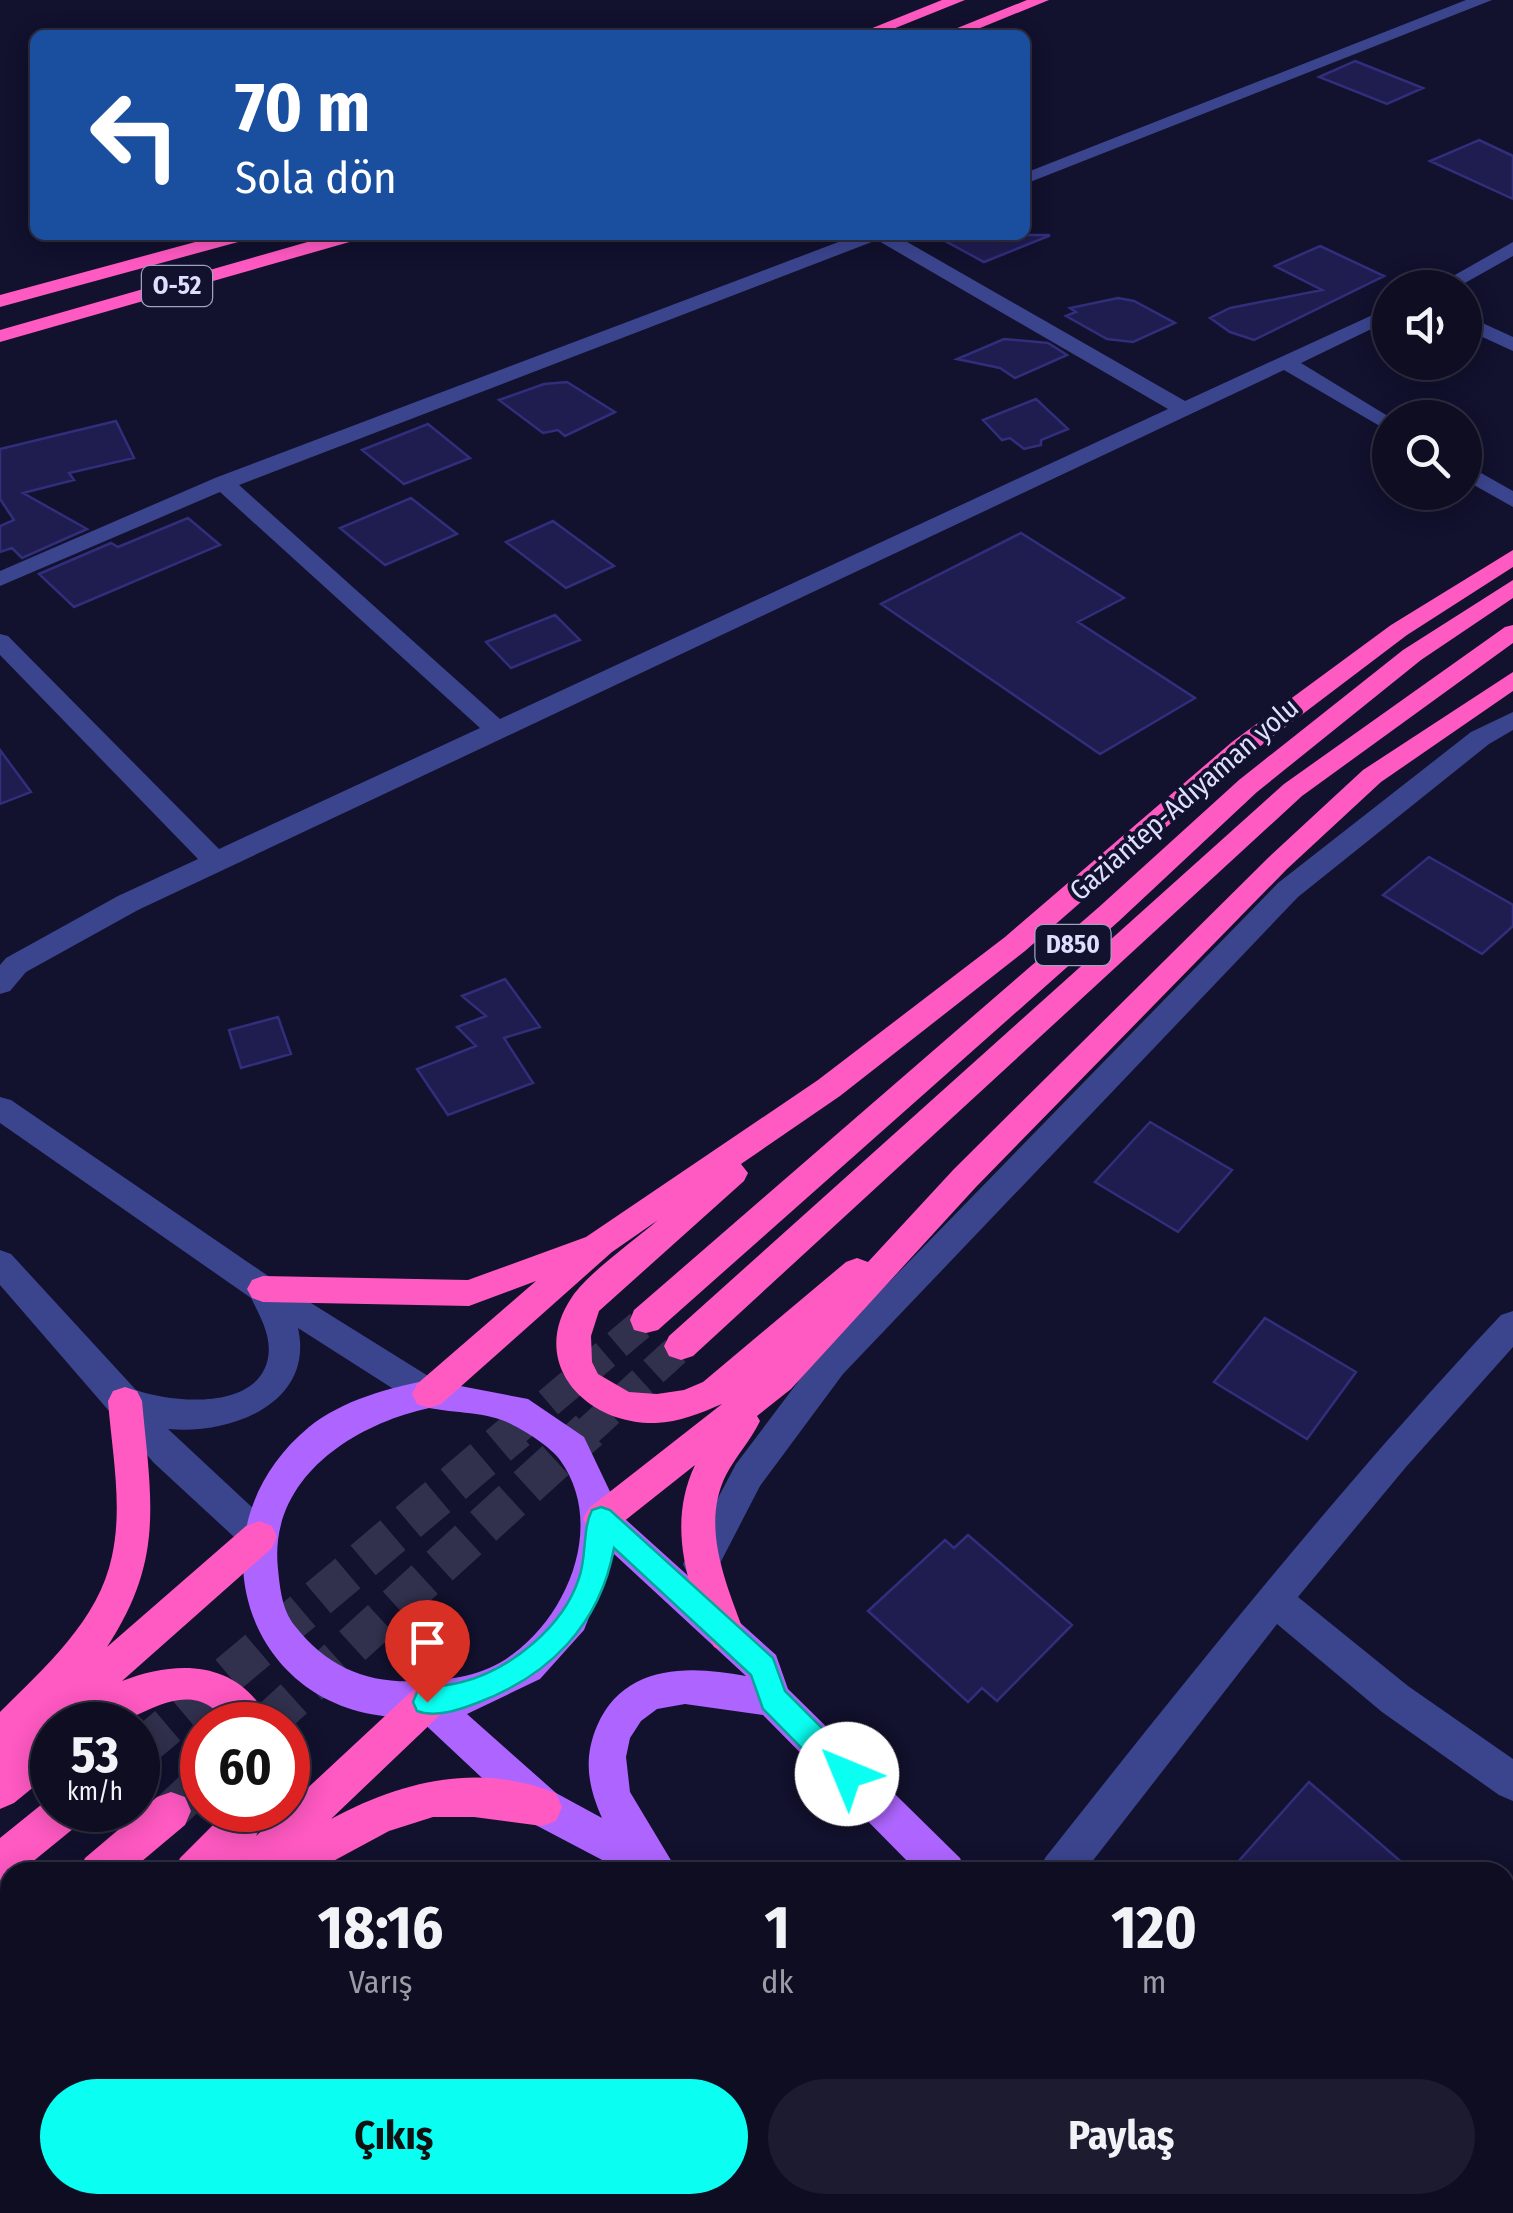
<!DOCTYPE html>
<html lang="tr">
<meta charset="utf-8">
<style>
:root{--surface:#0e0d22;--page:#1c1b2f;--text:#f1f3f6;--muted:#9b9ca5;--line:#2e2d40;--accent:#0afff2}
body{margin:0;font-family:"Fira Sans Condensed",sans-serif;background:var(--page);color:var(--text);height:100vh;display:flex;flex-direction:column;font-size:38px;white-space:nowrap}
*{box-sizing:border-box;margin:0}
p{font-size:32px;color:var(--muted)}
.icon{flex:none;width:55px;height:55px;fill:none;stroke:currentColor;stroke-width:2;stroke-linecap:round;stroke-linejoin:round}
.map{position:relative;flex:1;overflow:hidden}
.drawer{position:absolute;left:0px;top:1862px;width:1515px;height:352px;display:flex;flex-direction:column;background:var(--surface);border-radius:30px 30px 0 0;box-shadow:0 5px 25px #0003,0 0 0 2px var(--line)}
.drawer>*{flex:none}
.top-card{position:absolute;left:30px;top:30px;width:1000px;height:210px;border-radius:15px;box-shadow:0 5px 25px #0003,0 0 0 2px var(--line);background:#1a4fa0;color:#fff;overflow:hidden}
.fabs{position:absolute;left:1372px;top:270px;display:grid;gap:20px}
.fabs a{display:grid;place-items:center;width:110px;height:110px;border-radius:50%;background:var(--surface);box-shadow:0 5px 25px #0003,0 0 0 2px var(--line);font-size:50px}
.speed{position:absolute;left:30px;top:1702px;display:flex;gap:20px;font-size:50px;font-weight:700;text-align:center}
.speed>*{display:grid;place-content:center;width:130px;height:130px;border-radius:50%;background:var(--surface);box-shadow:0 5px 25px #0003,0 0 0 2px var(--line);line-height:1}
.speed small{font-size:25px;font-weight:400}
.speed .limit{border:15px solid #d22;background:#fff;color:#111}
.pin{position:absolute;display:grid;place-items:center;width:85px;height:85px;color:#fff;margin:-102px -42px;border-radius:50% 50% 50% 0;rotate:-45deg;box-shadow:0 0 10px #0007}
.pin .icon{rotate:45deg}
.me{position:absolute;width:110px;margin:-55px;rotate:315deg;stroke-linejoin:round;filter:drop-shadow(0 0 8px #0008)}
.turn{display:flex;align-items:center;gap:35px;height:210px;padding:0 40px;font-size:45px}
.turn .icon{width:130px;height:130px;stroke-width:2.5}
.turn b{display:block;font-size:70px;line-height:85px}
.eta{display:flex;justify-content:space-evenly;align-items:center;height:170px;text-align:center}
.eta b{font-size:60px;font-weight:700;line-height:70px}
.button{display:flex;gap:20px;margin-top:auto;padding:20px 40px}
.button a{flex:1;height:115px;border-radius:60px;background:var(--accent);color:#111;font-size:40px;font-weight:700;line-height:115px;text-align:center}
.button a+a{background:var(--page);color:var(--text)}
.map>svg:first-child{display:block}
</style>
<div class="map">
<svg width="1513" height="2213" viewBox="0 0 1513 2213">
<rect width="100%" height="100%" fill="#12112e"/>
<path fill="#1f1c4f" stroke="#312e7c" stroke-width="2.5" d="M 1355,61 L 1423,88 L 1387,104 L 1319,77 Z
M 1479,140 L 1513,156 L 1513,199 L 1430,161 Z
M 934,235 L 1049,235 L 1049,236 L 984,262 Z
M 1320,246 L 1384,276 L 1254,340 L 1230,332 L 1210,318 L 1230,308 L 1322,290 L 1275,266 Z
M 1118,298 L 1134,301 L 1175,323 L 1133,342 L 1107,339 L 1066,316 L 1076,312 L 1070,308 Z
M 1004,339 L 1048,343 L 1067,355 L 1015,378 L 1000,368 L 957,359 Z
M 567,382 L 615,412 L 565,436 L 558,430 L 543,433 L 499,400 L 544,384 Z
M 1036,399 L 1068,429 L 1041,440 L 1041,445 L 1024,449 L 1010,438 L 1002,440 L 983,420 Z
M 116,421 L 134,458 L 69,473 L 74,480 L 23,493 L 87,529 L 22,558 L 12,548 L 0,552 L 0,526 L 14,520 L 0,499 L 0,449 Z
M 428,424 L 470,458 L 404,484 L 362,450 Z
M 411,498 L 457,534 L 385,565 L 340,528 Z
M 188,518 L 220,545 L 74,607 L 39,574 L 111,543 L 118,547 Z
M 553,521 L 614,566 L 566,588 L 506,542 Z
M 1021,533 L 1124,598 L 1078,622 L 1195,698 L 1100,754 L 881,604 Z
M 555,615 L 580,640 L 511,668 L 486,642 Z
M 0,750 L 31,792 L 0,804 Z
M 1429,857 L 1513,905 L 1513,926 L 1482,954 L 1383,895 Z
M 505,979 L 540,1027 L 504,1038 L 533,1083 L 448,1115 L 417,1069 L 476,1046 L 457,1027 L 486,1016 L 462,996 Z
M 278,1017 L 291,1054 L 241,1068 L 229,1030 Z
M 1150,1122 L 1232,1170 L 1178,1232 L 1095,1182 Z
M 1265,1318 L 1356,1372 L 1307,1439 L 1214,1382 Z
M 968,1535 L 1072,1625 L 997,1701 L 982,1688 L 968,1702 L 868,1611 L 945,1540 L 954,1548 Z
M 1309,1782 L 1413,1872 L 1229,1872 Z"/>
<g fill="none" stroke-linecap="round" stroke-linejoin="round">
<path stroke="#31304d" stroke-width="30" stroke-dasharray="30 15" stroke-linecap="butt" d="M 514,1432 L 646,1320
M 587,1432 L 681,1346"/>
<path stroke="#31304d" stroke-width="39" stroke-dasharray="39 20" stroke-linecap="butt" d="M 265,1725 L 589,1430
M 138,1751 L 517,1430
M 171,1811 L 202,1782"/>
<path fill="#3b458e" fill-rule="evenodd" d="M 1466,0 L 1492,0 L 1025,184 L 1025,173 Z
M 857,235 L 895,235 L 1185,401 L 1390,307 L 1390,320 L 1301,363 L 1391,418 L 1390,432 L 1284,370 L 138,910 L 26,972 L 10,991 L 0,994 L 0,965 L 6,958 L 118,896 L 198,859 L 0,655 L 0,634 L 8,636 L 219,849 L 480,728 L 220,492 L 0,586 L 0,571 L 215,478 ZM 877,240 L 1168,409 L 500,719 L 239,485 Z
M 1513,242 L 1513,256 L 1456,288 L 1432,288 Z
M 1465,315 L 1513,337 L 1513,351 L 1465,329 Z
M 1465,464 L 1513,491 L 1513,507 L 1465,480 Z
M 1513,712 L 1513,730 L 1489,744 L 1298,897 L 843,1374 L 760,1486 L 714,1575 L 701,1580 L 688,1575 L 683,1564 L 736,1464 L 819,1354 L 1278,883 L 1471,732 Z
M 0,1097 L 11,1100 L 274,1280 L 441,1384 L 446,1394 L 441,1404 L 429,1408 L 417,1404 L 298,1328 C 315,1404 230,1435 168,1429 L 272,1526 L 277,1537 L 272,1548 L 259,1553 L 246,1548 L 154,1463 L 0,1285 L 0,1250 L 11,1254 L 136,1390 C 172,1403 258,1411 268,1358 C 272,1336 260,1316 251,1298 L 0,1123 Z
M 1513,1311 L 1513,1347 L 1406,1467 L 1298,1597 L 1408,1686 L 1513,1759 L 1513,1801 L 1499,1795 L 1382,1712 L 1277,1624 L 1084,1872 L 1039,1872 L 1045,1858 C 1192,1672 1339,1488 1501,1315 Z
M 772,2205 L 820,2205 L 817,2213 L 769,2213 Z"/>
<path fill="#ae65ff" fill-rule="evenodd" d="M 429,1380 L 528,1399 L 584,1437 L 614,1500 L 614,1509 L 776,1655 L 788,1689 L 960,1858 L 966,1872 L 918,1872 L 763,1715 L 685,1704 L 657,1709 L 641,1721 L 630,1738 L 626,1757 L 630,1792 L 675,1867 L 673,1872 L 625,1872 L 528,1821 L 417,1717 C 249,1726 182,1532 309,1427 C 343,1400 388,1388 429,1380 ZM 429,1408 C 454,1413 489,1412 511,1424 C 525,1431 551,1447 560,1460 C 605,1522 570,1612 513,1654 C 486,1675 453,1680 420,1681 C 368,1684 328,1668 295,1626 C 282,1610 280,1589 278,1569 C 268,1479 352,1425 429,1408 ZM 614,1554 L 746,1676 C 688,1665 624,1664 597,1726 C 583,1759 588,1786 602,1818 L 556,1793 L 467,1714 L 540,1679 L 584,1630 Z
M 1045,2205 L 1095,2205 L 1098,2213 L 1048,2213 Z
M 1293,2205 L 1343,2205 L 1346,2213 L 1296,2213 Z"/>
<path fill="#ff59c2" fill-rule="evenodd" d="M 942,0 L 965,0 L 878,35 L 855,35 Z
M 1027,0 L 1049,0 L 963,35 L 940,35 Z
M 221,235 L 251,235 L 249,239 L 0,307 L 0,295 Z
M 332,235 L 362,235 L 360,239 L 0,342 L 0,330 Z
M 1513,550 L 1513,567 L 1407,635 L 1250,754 L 1025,951 L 840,1096 L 741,1164 L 748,1173 L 744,1181 L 599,1311 L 591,1336 L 592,1362 L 598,1374 L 629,1392 L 657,1394 L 684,1390 L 703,1382 L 846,1262 L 857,1258 L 868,1262 L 954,1169 L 1269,857 L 1363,770 L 1513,672 L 1513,691 L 1381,782 L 1287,869 L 976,1187 L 791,1389 L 757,1416 L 760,1421 C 751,1440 736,1456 726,1475 C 700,1527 727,1585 745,1635 L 740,1647 L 727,1652 L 714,1647 C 688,1589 666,1526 695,1465 L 613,1530 L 601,1535 L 589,1530 L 583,1519 L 589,1508 L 722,1404 C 701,1413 679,1422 656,1423 C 586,1425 527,1363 572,1297 C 588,1273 635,1240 658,1220 L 612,1252 L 441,1404 L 429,1408 L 417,1404 L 412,1394 L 417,1384 L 536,1281 L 469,1306 L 263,1302 L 252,1298 L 247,1289 L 252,1280 L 263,1276 L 468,1280 L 586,1237 L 818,1080 L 1005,937 L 1232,742 L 1391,625 Z
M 1513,580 L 1513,598 L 1421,660 L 1257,792 L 1119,921 L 658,1330 L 646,1333 L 634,1330 L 630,1320 L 634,1310 L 1099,907 L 1239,780 L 1403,650 Z
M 1513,625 L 1513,643 L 1302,796 L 693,1356 L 681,1360 L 669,1356 L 664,1346 L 669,1336 L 1284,784 L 1505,627 Z
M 125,1387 L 137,1391 L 142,1401 C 151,1500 165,1559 107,1647 L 246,1526 L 259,1521 L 272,1526 L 277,1537 L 272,1548 L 122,1681 C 180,1658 243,1661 271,1725 L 229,1725 C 194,1677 156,1709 116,1724 C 99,1730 71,1725 52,1725 L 52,1772 L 14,1803 L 0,1809 L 0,1712 C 44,1668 99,1620 112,1556 C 123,1506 112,1452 108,1401 L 113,1391 Z
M 427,1684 L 440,1689 L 446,1702 L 440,1715 L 331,1819 C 402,1781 478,1762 556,1793 L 562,1807 L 556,1821 L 542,1826 L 474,1817 L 433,1817 L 389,1831 L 313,1872 L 227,1872 L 231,1863 L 222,1872 L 174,1872 L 180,1858 L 228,1810 L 269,1810 L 256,1836 L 414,1689 Z
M 171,1792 L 185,1797 L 191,1811 L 185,1825 L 129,1872 L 79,1872 L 85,1858 L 157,1797 Z
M 52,1796 L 52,1810 L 85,1810 L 79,1824 L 20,1872 L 10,1872 L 10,1879 L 0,1883 L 0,1838 Z
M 10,1929 L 10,1974 L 0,1978 L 0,1933 Z
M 10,2018 L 10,2065 L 0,2069 L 0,2022 Z"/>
</g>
<path fill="#0afff2" stroke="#06a69d" stroke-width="2.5" d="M 601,1507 L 610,1510 L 773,1658 L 785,1691 L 857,1763 L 862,1774 L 857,1784 L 847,1788 L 837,1784 L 763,1709 L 751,1675 L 614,1548 C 600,1625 549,1676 477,1703 C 459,1710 435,1718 417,1711 L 413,1702 L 417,1692 C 432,1686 447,1686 462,1682 C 511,1669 563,1627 579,1578 C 587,1556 582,1530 592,1510 Z"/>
<g text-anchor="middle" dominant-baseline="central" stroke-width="8" stroke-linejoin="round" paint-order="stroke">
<g fill="#12112e" stroke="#a1a1c0" stroke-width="2.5">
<rect x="142" y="266" width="70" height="40" rx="8"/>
<rect x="1035.5" y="925" width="75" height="40" rx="8"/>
</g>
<g font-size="25" font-weight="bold" fill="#dedfff">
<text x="177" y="286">O-52</text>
<text x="1073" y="945">D850</text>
</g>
<g font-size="28" fill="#dedfff" stroke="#12112e">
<text transform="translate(1184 799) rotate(-41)">Gaziantep-Adıyaman yolu</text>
</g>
</g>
</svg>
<div class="fabs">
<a><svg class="icon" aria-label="sound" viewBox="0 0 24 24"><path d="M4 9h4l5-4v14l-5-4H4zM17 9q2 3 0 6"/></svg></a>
<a><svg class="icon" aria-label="search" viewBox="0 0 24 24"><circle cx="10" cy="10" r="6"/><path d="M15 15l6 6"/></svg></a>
</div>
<div class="speed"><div>53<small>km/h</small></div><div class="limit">60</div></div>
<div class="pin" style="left:427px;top:1702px;background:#d93025"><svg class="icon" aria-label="arrive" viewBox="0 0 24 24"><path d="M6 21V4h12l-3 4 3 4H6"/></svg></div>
<svg class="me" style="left:847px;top:1774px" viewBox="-20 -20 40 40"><circle r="19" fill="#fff"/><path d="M0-13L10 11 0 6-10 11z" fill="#0afff2"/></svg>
<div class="top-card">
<div class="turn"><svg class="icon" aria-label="left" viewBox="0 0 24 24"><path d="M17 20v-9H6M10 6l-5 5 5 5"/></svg><div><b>70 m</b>Sola dön</div></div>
</div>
<section class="drawer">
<div class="eta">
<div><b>18:16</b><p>Varış</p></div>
<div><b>1</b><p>dk</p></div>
<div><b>120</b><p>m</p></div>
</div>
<div class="button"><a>Çıkış</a><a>Paylaş</a></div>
</section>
</div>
